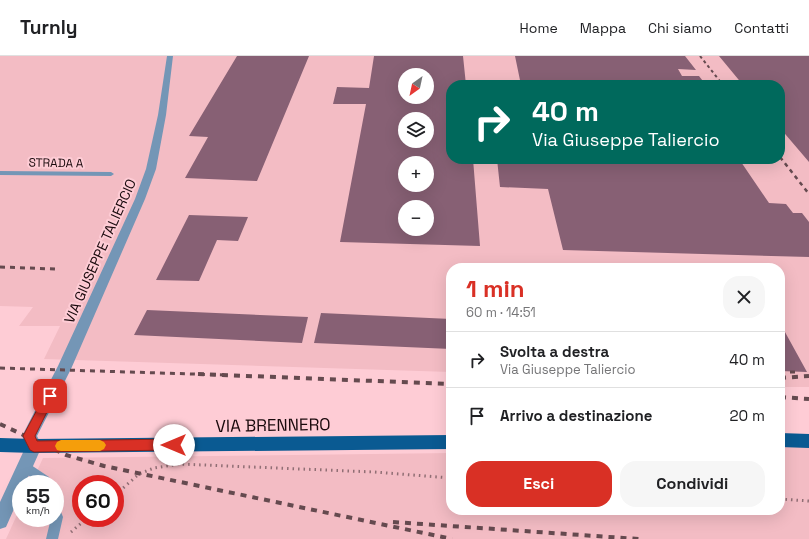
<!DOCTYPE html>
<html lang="it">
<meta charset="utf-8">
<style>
:root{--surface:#fff;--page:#f6f6f6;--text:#202124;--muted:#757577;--line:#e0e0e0;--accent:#d93025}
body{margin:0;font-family:"Space Grotesk",sans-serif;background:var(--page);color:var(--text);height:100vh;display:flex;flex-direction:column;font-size:15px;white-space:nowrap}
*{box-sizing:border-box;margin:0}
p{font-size:13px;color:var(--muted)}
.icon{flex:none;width:22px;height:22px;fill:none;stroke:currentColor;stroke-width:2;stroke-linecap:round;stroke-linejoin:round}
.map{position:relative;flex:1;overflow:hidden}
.drawer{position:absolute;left:446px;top:207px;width:339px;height:252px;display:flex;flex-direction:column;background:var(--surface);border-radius:16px;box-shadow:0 4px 16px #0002}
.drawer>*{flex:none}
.hud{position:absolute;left:446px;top:24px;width:339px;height:84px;border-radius:16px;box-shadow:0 4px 16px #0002;background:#00695c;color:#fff;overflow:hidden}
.needle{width:26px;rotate:213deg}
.fabs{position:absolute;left:398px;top:12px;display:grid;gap:8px}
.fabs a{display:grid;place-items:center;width:36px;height:36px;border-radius:50%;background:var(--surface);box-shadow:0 4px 16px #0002;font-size:20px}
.speed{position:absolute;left:12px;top:419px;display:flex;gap:8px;font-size:20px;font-weight:700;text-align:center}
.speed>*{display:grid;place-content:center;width:52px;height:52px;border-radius:50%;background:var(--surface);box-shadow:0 4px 16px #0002;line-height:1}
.speed small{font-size:10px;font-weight:400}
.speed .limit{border:6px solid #d22;background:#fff;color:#111}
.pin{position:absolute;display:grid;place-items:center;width:34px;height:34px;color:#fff;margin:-17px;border-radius:8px;box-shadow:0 2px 6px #0006}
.me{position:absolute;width:44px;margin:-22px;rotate:270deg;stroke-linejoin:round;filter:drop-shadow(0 0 3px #0008)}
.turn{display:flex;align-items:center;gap:14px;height:84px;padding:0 20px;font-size:18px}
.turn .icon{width:52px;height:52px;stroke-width:2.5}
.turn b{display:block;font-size:28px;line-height:34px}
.round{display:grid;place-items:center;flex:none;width:42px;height:42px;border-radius:16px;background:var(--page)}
.overview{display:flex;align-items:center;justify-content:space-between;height:68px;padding:0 20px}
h1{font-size:24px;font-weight:700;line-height:30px;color:var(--accent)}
.cta{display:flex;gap:8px;margin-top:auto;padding:8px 20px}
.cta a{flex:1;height:46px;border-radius:16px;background:var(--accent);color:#fff;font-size:16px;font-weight:700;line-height:46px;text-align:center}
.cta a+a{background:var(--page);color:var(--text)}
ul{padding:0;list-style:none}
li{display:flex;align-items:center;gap:12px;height:56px;padding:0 20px;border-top:1px solid var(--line)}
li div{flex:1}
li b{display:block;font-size:15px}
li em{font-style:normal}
header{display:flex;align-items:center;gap:24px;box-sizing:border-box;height:56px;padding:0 20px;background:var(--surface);border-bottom:1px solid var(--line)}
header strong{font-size:19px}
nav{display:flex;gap:22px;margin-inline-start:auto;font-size:14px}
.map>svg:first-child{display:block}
</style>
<header>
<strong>Turnly</strong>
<nav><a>Home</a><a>Mappa</a><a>Chi siamo</a><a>Contatti</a></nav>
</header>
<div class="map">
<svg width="809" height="483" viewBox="0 0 809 483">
<rect width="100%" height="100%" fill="#feccd5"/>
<path fill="#f3bcc4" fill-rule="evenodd" d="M 0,0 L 809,0 L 809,331 L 780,331 L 780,212 L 451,212 L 451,316 L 44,303 L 60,270 L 19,270 L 33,251 L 0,250 ZM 405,19 L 427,19 L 427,41 L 405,41 ZM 451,29 L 780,29 L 780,103 L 451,103 ZM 405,63 L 427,63 L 427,85 L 405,85 ZM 405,107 L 427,107 L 427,129 L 405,129 ZM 405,151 L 427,151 L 427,173 L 405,173 Z
M 809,389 L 809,483 L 6,483 L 21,450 L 21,462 L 55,462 L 55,428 L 31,428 L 43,402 L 451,397 L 451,454 L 780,454 L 780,390 ZM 81,428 L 115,428 L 115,462 L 81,462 Z"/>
<path fill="#876074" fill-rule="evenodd" d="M 237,0 L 309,0 L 257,125 L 185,122 L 208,81 L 189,80 Z
M 374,0 L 463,0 L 466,29 L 451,29 L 451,103 L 473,103 L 480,190 L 340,186 L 366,48 L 333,48 L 337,31 L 369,32 ZM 405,19 L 427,19 L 427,41 L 405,41 ZM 405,63 L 427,63 L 427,85 L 405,85 ZM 405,107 L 427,107 L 427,129 L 405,129 ZM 405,151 L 427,151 L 427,173 L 405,173 Z
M 515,0 L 685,0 L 696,14 L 678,13 L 682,20 L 699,20 L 706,29 L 521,29 Z
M 719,0 L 809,0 L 809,106 L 780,72 L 780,29 L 743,29 Z
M 497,103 L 739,103 L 769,147 L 786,148 L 793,157 L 802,157 L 809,166 L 809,201 L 563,194 L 548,133 L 500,131 Z
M 189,159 L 248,161 L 238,185 L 217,184 L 199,225 L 156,224 Z
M 147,254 L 308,261 L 302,287 L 134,279 Z
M 321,257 L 451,263 L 451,293 L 314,287 Z
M 780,267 L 807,316 L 780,315 Z"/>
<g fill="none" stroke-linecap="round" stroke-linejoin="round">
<path stroke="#906e74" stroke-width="3" stroke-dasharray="1.5 4" stroke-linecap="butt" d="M 115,439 L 139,418 L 154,412 L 179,408 L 374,416 L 451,422
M 780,443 L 809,445
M 71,476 L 87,462"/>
<path fill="#7496b6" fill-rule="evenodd" d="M 0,115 L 111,116 L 114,118 L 111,120 L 0,119 Z
M 25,405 L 49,421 L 51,428 L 40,428 L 21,414 L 20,410 L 21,406 Z
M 55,449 L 59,451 L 63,461 L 58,483 L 46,483 L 51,462 L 55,462 Z"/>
<path fill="#7496b6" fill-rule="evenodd" d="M 167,0 L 173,0 L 166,59 L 156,113 L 145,143 L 71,313 L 37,380 L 42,390 L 25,428 L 21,428 L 21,437 L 6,471 L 0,473 L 0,446 L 26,390 L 22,380 L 58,310 L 135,143 L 146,113 L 158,59 Z"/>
<path fill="#0a5a92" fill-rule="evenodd" d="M 780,377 L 809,378 L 809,392 L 780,391 Z
M 451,379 L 451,393 L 34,397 L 0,396 L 0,382 L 34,383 Z"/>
<path stroke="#654a4f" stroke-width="2" stroke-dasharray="3 3" stroke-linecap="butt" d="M 700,0 L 723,29"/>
<path stroke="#654a4f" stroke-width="2.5" stroke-dasharray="4 4" stroke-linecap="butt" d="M 780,101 L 809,138"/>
<path stroke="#654a4f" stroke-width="3" stroke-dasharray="5 5" stroke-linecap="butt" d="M 0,211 L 55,213
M 0,312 L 224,319
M 780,316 L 798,316"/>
<path stroke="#654a4f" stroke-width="4" stroke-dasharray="6 6" stroke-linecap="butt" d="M 198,318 L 451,328
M 780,322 L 809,320
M 780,341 L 809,343
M 0,368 L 66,399 L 104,410 L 452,483
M 393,466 L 639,483"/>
</g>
<path fill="#d93025" stroke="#8d1f18" d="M 50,335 L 54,337 L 55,340 L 35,380 L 37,385 L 174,383 L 178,385 L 179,389 L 178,393 L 174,394 L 34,396 L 30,394 L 23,380 L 46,337 Z"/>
<path fill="#f59e0b" d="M 61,384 L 100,384 L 104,386 L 106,389 L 104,393 L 100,395 L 61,395 L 57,394 L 55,390 L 57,386 Z"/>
<g text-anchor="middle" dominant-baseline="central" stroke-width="4" stroke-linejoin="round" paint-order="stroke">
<g font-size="12" fill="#19090c" stroke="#feccd5">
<text transform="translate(56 107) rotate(1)">STRADA A</text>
</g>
<g font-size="14" fill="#19090c" stroke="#feccd5">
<text transform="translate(100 195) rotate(-66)">VIA GIUSEPPE TALIERCIO</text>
</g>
<g font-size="17" fill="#19090c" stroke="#feccd5">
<text transform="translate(273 369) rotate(-1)">VIA BRENNERO</text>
</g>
</g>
</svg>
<div class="fabs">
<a><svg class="needle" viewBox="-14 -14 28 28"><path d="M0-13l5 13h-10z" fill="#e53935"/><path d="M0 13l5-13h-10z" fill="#757577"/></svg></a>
<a><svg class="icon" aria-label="layers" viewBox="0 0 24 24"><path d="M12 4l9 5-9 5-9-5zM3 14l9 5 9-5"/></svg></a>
<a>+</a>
<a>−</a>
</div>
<div class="speed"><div>55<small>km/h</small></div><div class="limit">60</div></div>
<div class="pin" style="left:50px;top:340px;background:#d93025"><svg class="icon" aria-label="arrive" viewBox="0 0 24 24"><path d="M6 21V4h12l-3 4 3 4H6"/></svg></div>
<svg class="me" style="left:174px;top:389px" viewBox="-20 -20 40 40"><circle r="19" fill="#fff"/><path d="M0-13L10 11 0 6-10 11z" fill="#d93025"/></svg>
<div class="hud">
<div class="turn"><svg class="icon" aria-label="right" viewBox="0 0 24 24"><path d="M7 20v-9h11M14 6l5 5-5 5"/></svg><div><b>40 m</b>Via Giuseppe Taliercio</div></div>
</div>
<section class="drawer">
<div class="overview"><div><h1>1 min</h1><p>60 m · 14:51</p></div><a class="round"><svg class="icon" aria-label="close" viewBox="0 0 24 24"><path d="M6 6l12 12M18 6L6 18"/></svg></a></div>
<ul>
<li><svg class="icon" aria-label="right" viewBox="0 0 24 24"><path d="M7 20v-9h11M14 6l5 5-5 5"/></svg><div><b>Svolta a destra</b><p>Via Giuseppe Taliercio</p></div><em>40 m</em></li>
<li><svg class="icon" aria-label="arrive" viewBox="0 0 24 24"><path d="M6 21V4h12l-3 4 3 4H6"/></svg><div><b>Arrivo a destinazione</b></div><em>20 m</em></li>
</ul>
<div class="cta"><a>Esci</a><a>Condividi</a></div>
</section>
</div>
